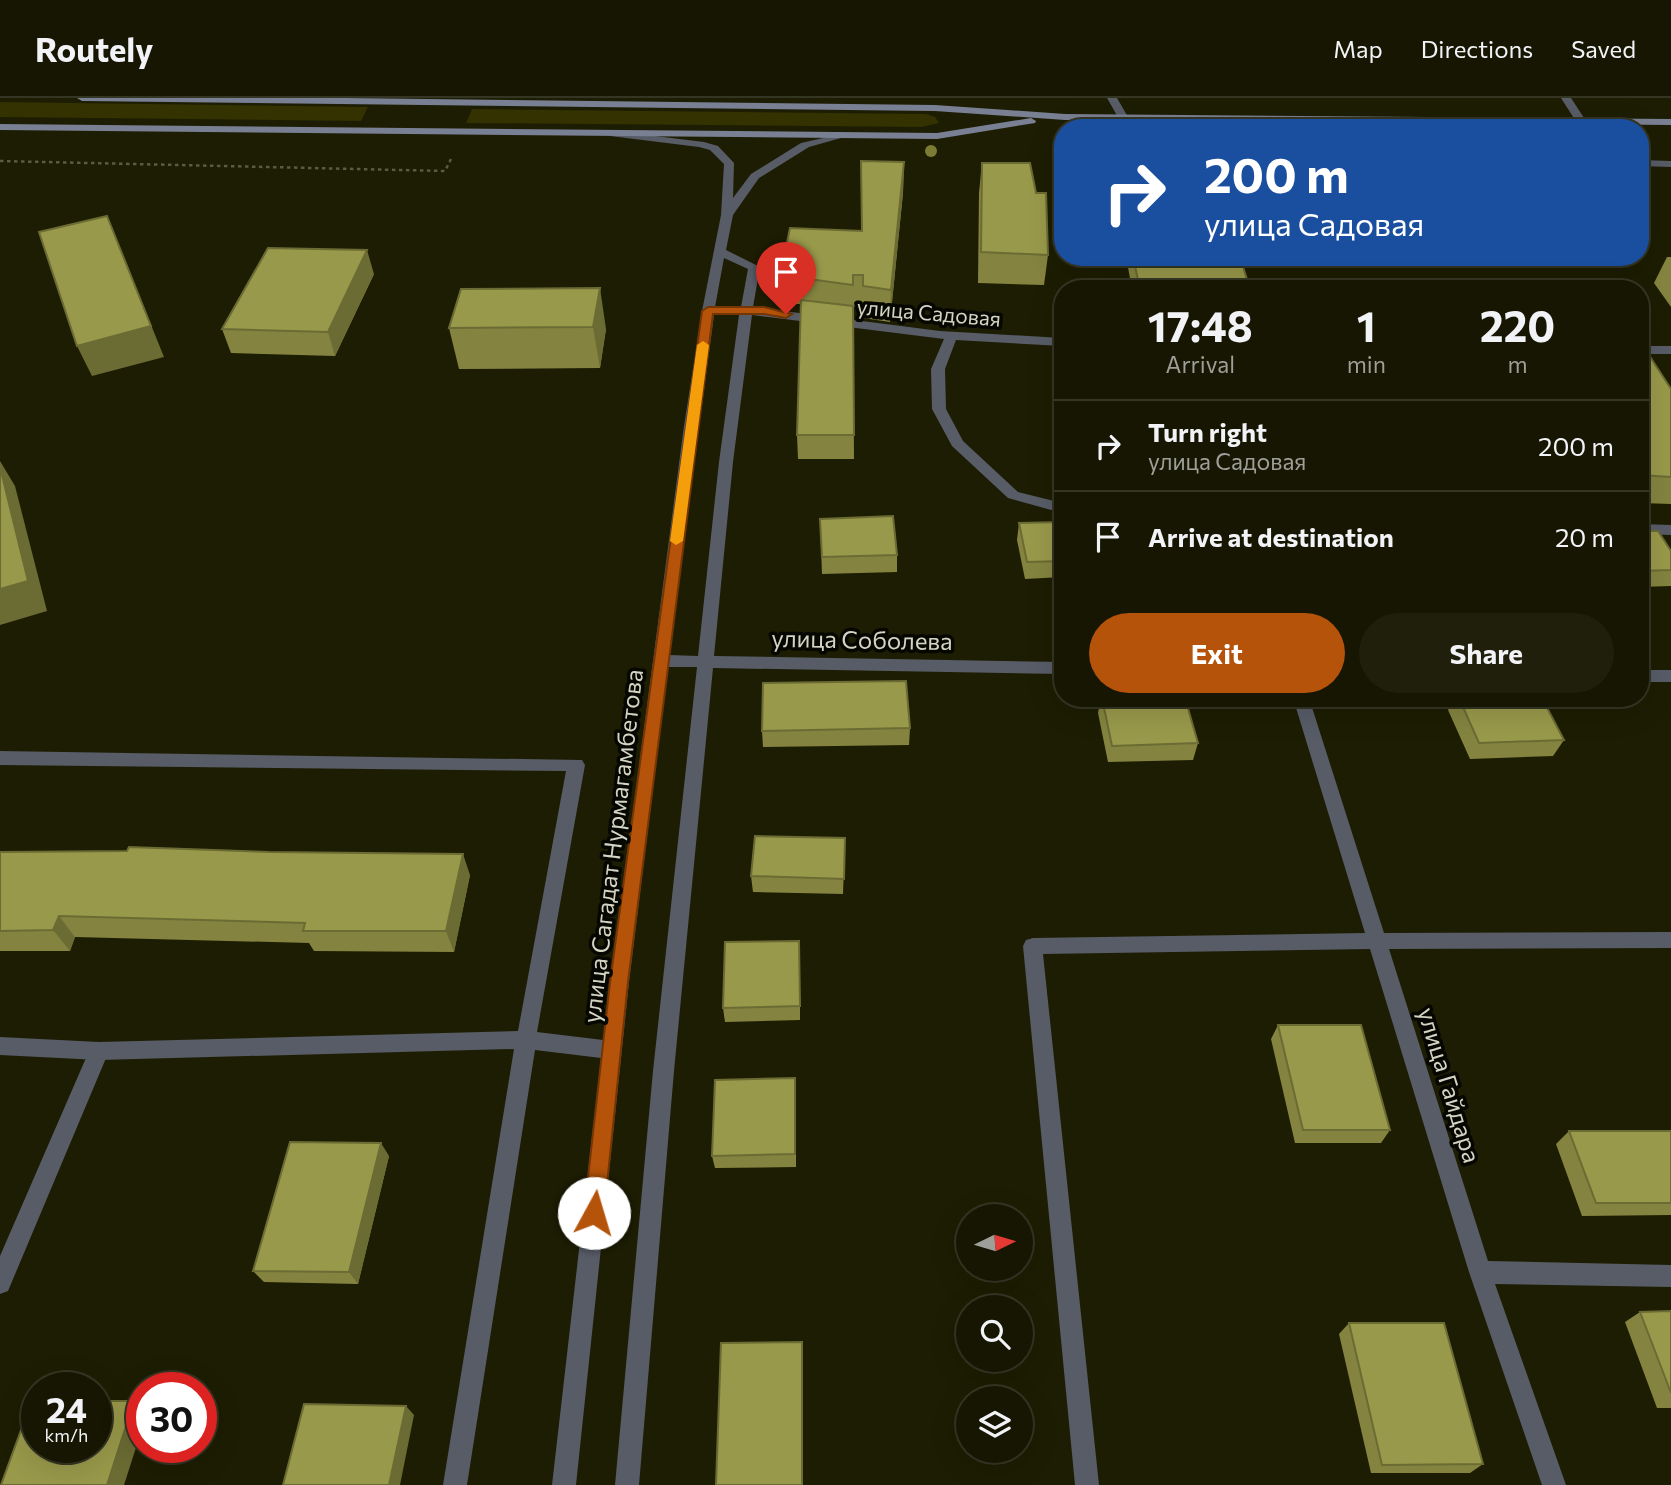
<!DOCTYPE html>
<meta charset="utf-8">
<style>
:root{--surface:#161602;--page:#1f1f0c;--text:#f1f3f6;--muted:#9e9f99;--line:#353524;--accent:#b45309}
body{margin:0;font-family:Commissioner,sans-serif;background:var(--page);color:var(--text);height:100vh;display:flex;flex-direction:column;font-size:26px;white-space:nowrap}
*{box-sizing:border-box;margin:0}
p{font-size:23px;color:var(--muted)}
.icon{flex:none;width:38px;height:38px;fill:none;stroke:currentColor;stroke-width:2;stroke-linecap:round;stroke-linejoin:round}
.map{position:relative;flex:1;overflow:hidden}
.side{position:absolute;left:1054px;top:182px;width:595px;height:427px;display:flex;flex-direction:column;background:var(--surface);border-radius:28px;box-shadow:0 7px 28px #0002,0 0 0 2px var(--line)}
.side>*{flex:none}
.banner{position:absolute;left:1054px;top:21px;width:595px;height:147px;border-radius:28px;box-shadow:0 7px 28px #0002,0 0 0 2px var(--line);background:#1a4fa0;color:#fff;overflow:hidden}
.needle{width:46px;rotate:85deg}
.controls{position:absolute;left:956px;top:1106px;display:grid;gap:14px}
.controls a{display:grid;place-items:center;width:77px;height:77px;border-radius:50%;background:var(--surface);box-shadow:0 7px 28px #0002,0 0 0 2px var(--line);font-size:35px}
.speed{position:absolute;left:21px;top:1274px;display:flex;gap:14px;font-size:35px;font-weight:700;text-align:center}
.speed>*{display:grid;place-content:center;width:91px;height:91px;border-radius:50%;background:var(--surface);box-shadow:0 7px 28px #0002,0 0 0 2px var(--line);line-height:1}
.speed small{font-size:18px;font-weight:400}
.speed .limit{border:10px solid #d22;background:#fff;color:#111}
.pin{position:absolute;display:grid;place-items:center;width:60px;height:60px;color:#fff;margin:-72px -30px;border-radius:50% 50% 50% 0;rotate:-45deg;box-shadow:0 0 7px #0007}
.pin .icon{rotate:45deg}
.me{position:absolute;width:77px;margin:-38px;rotate:6deg;stroke-linejoin:round;filter:drop-shadow(0 0 5px #0008)}
.turn{display:flex;align-items:center;gap:24px;height:147px;padding:0 35px;font-size:32px}
.turn .icon{width:91px;height:91px;stroke-width:2.5}
.turn b{display:block;font-size:49px;line-height:60px}
.eta{display:flex;justify-content:space-evenly;align-items:center;height:119px;text-align:center}
.eta b{font-size:42px;font-weight:700;line-height:49px}
.cta{display:flex;gap:14px;margin-top:auto;padding:14px 35px}
.cta a{flex:1;height:80px;border-radius:42px;background:var(--accent);color:#fff;font-size:28px;font-weight:700;line-height:80px;text-align:center}
.cta a+a{background:var(--page);color:var(--text)}
ul{padding:0;list-style:none}
li{display:flex;align-items:center;gap:21px;height:91px;padding:0 35px;border-top:2px solid var(--line)}
li div{flex:1}
li b{display:block;font-size:26px}
li em{font-style:normal}
header{display:flex;align-items:center;gap:42px;box-sizing:border-box;height:98px;padding:0 35px;background:var(--surface);border-bottom:2px solid var(--line)}
header strong{font-size:33px}
nav{display:flex;gap:38px;margin-inline-start:auto;font-size:24px}
.map>svg:first-child{display:block}
</style>
<header>
<strong>Routely</strong>
<nav><a>Map</a><a>Directions</a><a>Saved</a></nav>
</header>
<div class="map">
<svg width="1671" height="1387" viewBox="0 0 1671 1387">
<rect width="100%" height="100%" fill="#1d1d03"/>
<path fill="#333200" d="M 0,4 L 368,9 L 361,23 L 0,19 Z
M 472,11 L 926,16 L 935,19 L 939,25 L 921,29 L 466,25 Z"/>
<g fill="none" stroke-linecap="round" stroke-linejoin="round">
<path stroke="#5b5b44" stroke-width="2.5" stroke-dasharray="3.5 3.5" stroke-linecap="butt" d="M 0,63 L 445,73 L 452,59"/>
<path fill="#575c67" fill-rule="evenodd" d="M 1107,0 L 1117,0 L 1128,19 L 1127,21 L 1119,21 Z
M 99,944 L 106,947 L 109,953 L 8,1193 L 0,1196 L 0,1158 L 89,953 L 92,947 Z"/>
<path fill="#575c67" fill-rule="evenodd" d="M 1561,0 L 1571,0 L 1586,23 L 1585,25 L 1577,25 Z
M 614,33 L 704,44 L 718,48 L 734,65 L 733,100 L 751,76 L 801,45 L 841,36 L 841,40 L 809,49 L 759,80 L 733,117 L 726,152 L 760,169 L 753,209 L 940,233 L 1062,240 L 1062,248 L 956,242 L 945,271 L 946,311 L 963,343 L 1018,394 L 1062,405 L 1062,415 L 1008,400 L 952,348 L 932,311 L 931,271 L 944,241 L 752,217 L 733,364 L 714,558 L 1062,564 L 1062,576 L 713,570 L 674,973 L 639,1387 L 615,1387 L 653,973 L 697,569 L 668,569 L 629,884 L 576,1387 L 552,1387 L 601,960 L 535,952 L 467,1387 L 443,1387 L 514,951 L 99,962 L 0,957 L 0,939 L 99,944 L 518,933 L 566,673 L 0,667 L 0,653 L 582,662 L 585,667 L 537,934 L 603,942 L 684,328 L 702,213 L 721,117 L 724,66 L 710,52 L 699,49 L 610,38 L 610,34 ZM 724,160 L 748,171 L 741,209 L 715,209 ZM 714,217 L 739,217 L 719,364 L 698,558 L 669,557 Z
M 1640,62 L 1671,63 L 1671,69 L 1640,68 Z
M 1640,248 L 1671,248 L 1671,256 L 1640,256 Z
M 1640,426 L 1671,427 L 1671,437 L 1640,436 Z
M 1640,572 L 1671,572 L 1671,584 L 1640,584 Z
M 1293,600 L 1309,600 L 1384,835 L 1671,834 L 1671,850 L 1389,851 L 1488,1163 L 1671,1167 L 1671,1189 L 1495,1186 L 1566,1387 L 1542,1387 L 1469,1174 L 1370,851 L 1043,856 L 1099,1387 L 1075,1387 L 1023,848 L 1026,842 L 1033,840 L 1365,835 Z"/>
<path fill="#7a8093" fill-rule="evenodd" d="M 77,0 L 345,0 L 935,7 L 1065,16 L 1671,21 L 1671,27 L 1065,22 L 935,13 L 82,3 Z
M 1031,20 L 1036,23 L 1035,25 L 937,41 L 0,32 L 0,26 L 937,35 Z"/>
</g>
<circle fill="#7c7c34" cx="931" cy="53" r="6"/>
<path fill="#848440" d="M 861,63 L 904,64 L 903,95 L 890,224 L 863,220 L 863,209 L 853,209 L 854,361 L 798,361 L 797,337 L 801,206 L 782,206 L 781,173 L 861,133 Z
M 982,65 L 1048,157 L 1044,187 L 978,185 L 979,95 Z
M 1126,159 L 1240,159 L 1250,191 L 1132,191 Z
M 1667,159 L 1671,159 L 1671,209 L 1654,185 Z
M 374,176 L 335,258 L 231,255 L 222,231 Z
M 461,191 L 606,231 L 600,270 L 459,271 L 449,230 Z
M 1640,251 L 1671,291 L 1671,406 L 1640,405 Z
M 820,421 L 897,457 L 897,474 L 822,476 Z
M 1062,424 L 1062,479 L 1025,481 L 1017,442 L 1019,425 Z
M 1640,433 L 1671,453 L 1671,488 L 1640,489 Z
M 1101,600 L 1185,600 L 1198,645 L 1193,662 L 1108,664 L 1098,615 Z
M 1455,600 L 1459,600 L 1564,642 L 1553,658 L 1470,661 L 1448,612 Z
M 910,630 L 909,647 L 763,649 L 762,633 Z
M 845,740 L 843,796 L 753,794 L 751,778 Z
M 0,754 L 470,777 L 454,854 L 314,853 L 309,845 L 75,839 L 70,853 L 0,853 Z
M 800,858 L 800,922 L 725,924 L 723,910 Z
M 1278,927 L 1390,1032 L 1381,1045 L 1295,1045 L 1271,941 Z
M 796,994 L 796,1069 L 715,1070 L 712,1058 Z
M 1569,1033 L 1671,1033 L 1671,1117 L 1582,1118 L 1556,1046 Z
M 389,1058 L 358,1186 L 264,1184 L 253,1173 Z
M 1671,1213 L 1671,1310 L 1657,1310 L 1625,1224 L 1640,1214 Z
M 1349,1225 L 1483,1366 L 1470,1375 L 1371,1375 L 1339,1236 Z"/>
<path fill="#6b6b34" d="M 904,64 L 903,95 L 890,224 L 891,192 Z
M 107,118 L 164,259 L 92,278 L 77,248 Z
M 367,152 L 374,176 L 335,258 L 328,234 Z
M 600,190 L 606,231 L 600,270 L 593,229 Z
M 0,363 L 15,388 L 47,513 L 0,527 Z
M 463,756 L 470,777 L 454,854 L 446,833 Z
M 59,818 L 75,839 L 70,853 L 53,832 Z
M 381,1045 L 389,1058 L 358,1186 L 349,1174 Z
M 134,1303 L 142,1309 L 142,1331 L 124,1387 L 107,1387 Z
M 406,1308 L 414,1317 L 400,1387 L 389,1387 Z"/>
<path fill="#99994b" stroke="#6b6b34" stroke-width="2" d="M 861,63 L 904,64 L 891,192 L 863,188 L 863,177 L 853,177 L 853,187 L 801,180 L 802,174 L 781,173 L 790,130 L 862,133 Z
M 982,65 L 1030,65 L 1036,95 L 1046,95 L 1048,157 L 981,154 Z
M 107,118 L 151,228 L 77,248 L 39,134 Z
M 268,150 L 367,152 L 328,234 L 222,231 Z
M 1133,159 L 1240,159 L 1250,191 L 1140,191 Z
M 600,190 L 593,229 L 449,230 L 461,191 Z
M 801,202 L 853,208 L 854,337 L 797,337 Z
M 1640,251 L 1645,251 L 1671,291 L 1671,379 L 1640,377 Z
M 0,369 L 28,483 L 0,491 Z
M 893,418 L 897,457 L 822,459 L 820,421 Z
M 1062,424 L 1062,463 L 1027,464 L 1019,425 Z
M 1640,433 L 1658,433 L 1671,453 L 1671,472 L 1640,473 Z
M 906,583 L 910,630 L 762,633 L 763,585 Z
M 1102,600 L 1185,600 L 1198,645 L 1112,648 Z
M 1459,600 L 1542,600 L 1564,642 L 1479,645 Z
M 755,738 L 845,740 L 844,781 L 751,778 Z
M 129,749 L 269,754 L 463,756 L 446,833 L 303,833 L 305,825 L 59,818 L 53,832 L 0,833 L 0,754 L 127,753 Z
M 799,843 L 800,908 L 723,910 L 725,844 Z
M 1278,927 L 1361,927 L 1390,1032 L 1303,1032 Z
M 795,980 L 795,1056 L 712,1058 L 715,982 Z
M 1569,1033 L 1671,1033 L 1671,1105 L 1596,1105 Z
M 290,1044 L 381,1045 L 349,1174 L 253,1173 Z
M 1671,1213 L 1671,1295 L 1640,1214 Z
M 1349,1225 L 1444,1225 L 1483,1366 L 1382,1367 Z
M 802,1244 L 802,1387 L 716,1387 L 721,1245 Z
M 32,1302 L 37,1302 L 37,1349 L 96,1349 L 96,1303 L 134,1303 L 107,1387 L 1,1387 Z
M 304,1306 L 406,1308 L 389,1387 L 283,1387 Z"/>
<path fill="#b45309" stroke="#753606" stroke-width="2" d="M 708,209 L 764,209 L 792,216 L 786,220 L 764,216 L 713,216 L 628,884 L 604,1115 L 601,1122 L 594,1125 L 587,1122 L 584,1115 L 610,884 L 702,213 Z"/>
<path fill="#f59e0b" d="M 703,243 L 709,247 L 683,443 L 676,447 L 670,443 L 697,247 Z"/>
<g text-anchor="middle" dominant-baseline="central" stroke-width="7" stroke-linejoin="round" paint-order="stroke">
<g font-size="21" fill="#d3d4c3" stroke="#070701">
<text transform="translate(929 214) rotate(5)">улица Садовая</text>
</g>
<g font-size="24" fill="#d3d4c3" stroke="#070701">
<text transform="translate(862 541) rotate(1)">улица Соболева</text>
<text transform="translate(612 748) rotate(-83)">улица Сагадат Нурмагамбетова</text>
<text transform="translate(1450 987) rotate(73)">улица Гайдара</text>
</g>
</g>
</svg>
<div class="controls">
<a><svg class="needle" viewBox="-14 -14 28 28"><path d="M0-13l5 13h-10z" fill="#e53935"/><path d="M0 13l5-13h-10z" fill="#9e9f99"/></svg></a>
<a><svg class="icon" aria-label="search" viewBox="0 0 24 24"><circle cx="10" cy="10" r="6"/><path d="M15 15l6 6"/></svg></a>
<a><svg class="icon" aria-label="layers" viewBox="0 0 24 24"><path d="M12 4l9 5-9 5-9-5zM3 14l9 5 9-5"/></svg></a>
</div>
<div class="speed"><div>24<small>km/h</small></div><div class="limit">30</div></div>
<div class="pin" style="left:786px;top:216px;background:#d93025"><svg class="icon" aria-label="arrive" viewBox="0 0 24 24"><path d="M6 21V4h12l-3 4 3 4H6"/></svg></div>
<svg class="me" style="left:594px;top:1115px" viewBox="-20 -20 40 40"><circle r="19" fill="#fff"/><path d="M0-13L10 11 0 6-10 11z" fill="#b45309"/></svg>
<div class="banner">
<div class="turn"><svg class="icon" aria-label="right" viewBox="0 0 24 24"><path d="M7 20v-9h11M14 6l5 5-5 5"/></svg><div><b>200 m</b>улица Садовая</div></div>
</div>
<section class="side">
<div class="eta">
<div><b>17:48</b><p>Arrival</p></div>
<div><b>1</b><p>min</p></div>
<div><b>220</b><p>m</p></div>
</div>
<ul>
<li><svg class="icon" aria-label="right" viewBox="0 0 24 24"><path d="M7 20v-9h11M14 6l5 5-5 5"/></svg><div><b>Turn right</b><p>улица Садовая</p></div><em>200 m</em></li>
<li><svg class="icon" aria-label="arrive" viewBox="0 0 24 24"><path d="M6 21V4h12l-3 4 3 4H6"/></svg><div><b>Arrive at destination</b></div><em>20 m</em></li>
</ul>
<div class="cta"><a>Exit</a><a>Share</a></div>
</section>
</div>
